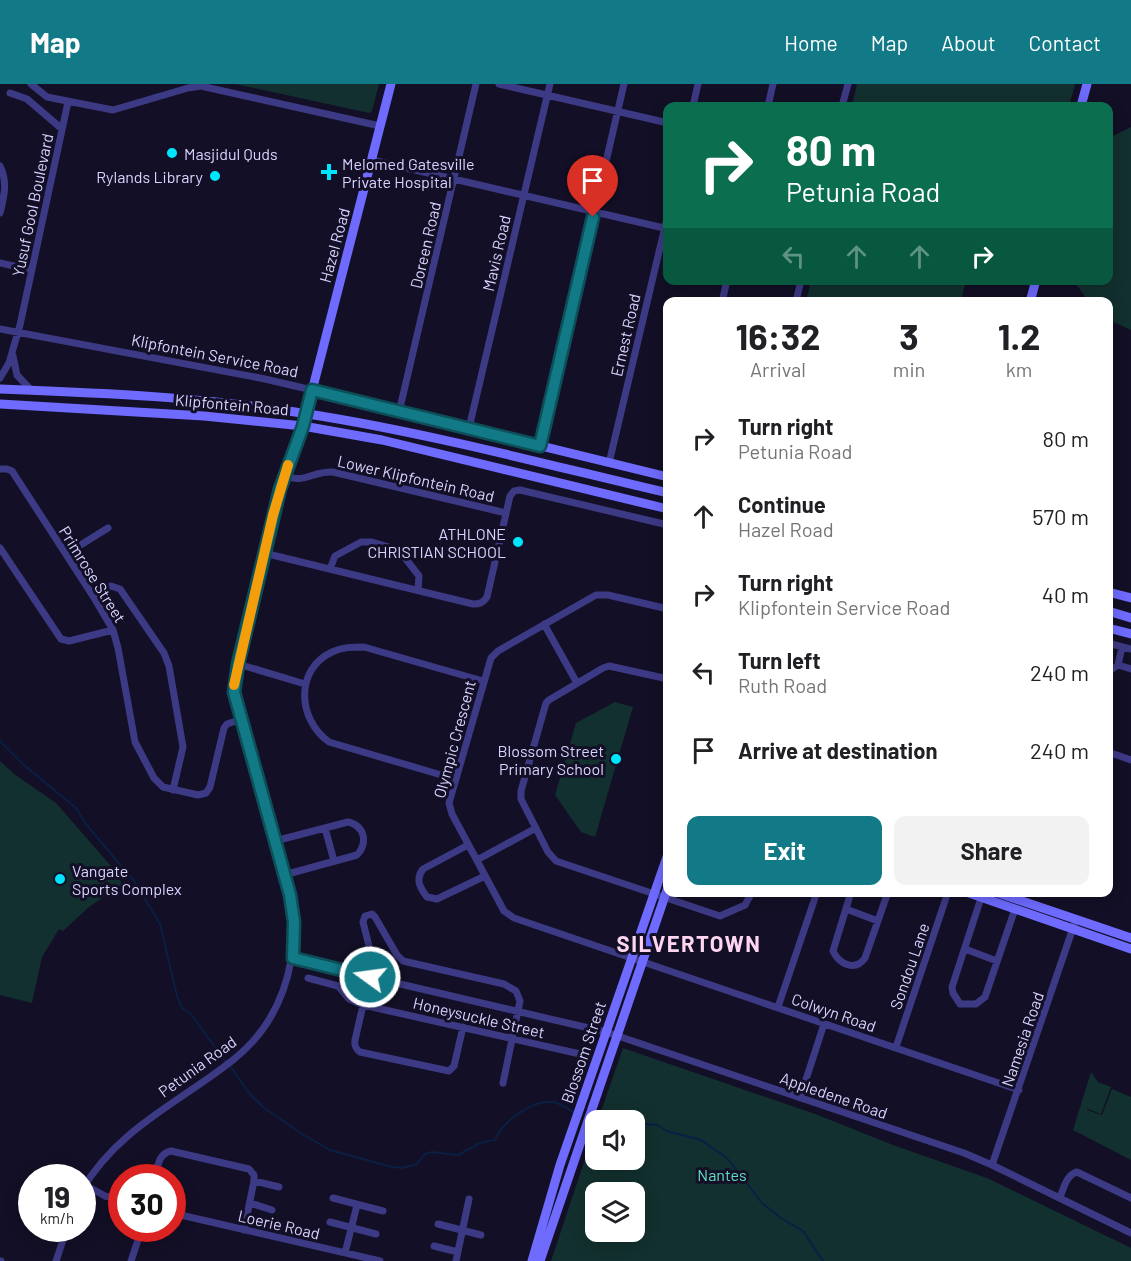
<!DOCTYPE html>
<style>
:root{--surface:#fff;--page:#f2f2f2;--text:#202124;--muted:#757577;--accent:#127987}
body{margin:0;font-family:Barlow,sans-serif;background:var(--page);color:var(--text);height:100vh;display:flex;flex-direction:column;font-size:22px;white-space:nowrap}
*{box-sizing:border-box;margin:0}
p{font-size:20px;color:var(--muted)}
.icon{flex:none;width:33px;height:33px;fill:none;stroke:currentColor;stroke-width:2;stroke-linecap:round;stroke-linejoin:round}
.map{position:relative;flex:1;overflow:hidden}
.details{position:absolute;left:663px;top:213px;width:450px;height:600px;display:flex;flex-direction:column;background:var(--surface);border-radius:12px;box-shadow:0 3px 15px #0003}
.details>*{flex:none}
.banner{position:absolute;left:663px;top:18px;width:450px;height:183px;border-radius:12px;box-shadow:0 3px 15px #0003;background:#0b6e4f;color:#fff;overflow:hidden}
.buttons{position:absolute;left:585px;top:1026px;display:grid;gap:12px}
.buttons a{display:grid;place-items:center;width:60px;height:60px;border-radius:12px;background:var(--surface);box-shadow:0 3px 15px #0003;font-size:30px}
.speed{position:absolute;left:18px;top:1080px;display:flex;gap:12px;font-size:30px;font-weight:700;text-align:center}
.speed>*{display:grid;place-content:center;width:78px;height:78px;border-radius:50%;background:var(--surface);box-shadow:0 3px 15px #0003;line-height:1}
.speed small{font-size:15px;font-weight:400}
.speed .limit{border:9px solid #d22;background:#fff;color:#111}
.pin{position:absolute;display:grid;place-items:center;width:51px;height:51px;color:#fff;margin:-62px -26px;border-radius:50% 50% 50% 0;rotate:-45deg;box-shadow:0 0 6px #0007}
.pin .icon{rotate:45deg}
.me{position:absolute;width:66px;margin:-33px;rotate:284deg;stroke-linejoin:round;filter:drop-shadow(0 0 4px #0008)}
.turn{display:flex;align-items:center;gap:21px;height:126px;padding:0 24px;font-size:27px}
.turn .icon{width:78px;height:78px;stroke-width:2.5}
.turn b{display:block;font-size:42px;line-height:51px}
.lanes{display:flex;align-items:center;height:57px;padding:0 24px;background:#0003;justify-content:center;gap:30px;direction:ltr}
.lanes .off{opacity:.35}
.eta{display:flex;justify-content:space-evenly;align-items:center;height:102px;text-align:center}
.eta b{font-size:36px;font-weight:700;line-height:42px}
.action{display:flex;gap:12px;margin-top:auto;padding:12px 24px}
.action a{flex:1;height:69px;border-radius:12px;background:var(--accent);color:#fff;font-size:24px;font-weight:700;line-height:69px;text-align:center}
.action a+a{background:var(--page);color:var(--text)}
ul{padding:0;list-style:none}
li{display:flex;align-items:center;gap:18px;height:78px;padding:0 24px}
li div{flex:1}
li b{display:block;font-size:22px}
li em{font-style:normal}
header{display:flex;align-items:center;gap:36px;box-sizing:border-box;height:84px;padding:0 30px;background:var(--accent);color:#fff}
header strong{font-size:28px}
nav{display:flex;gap:33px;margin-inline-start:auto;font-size:21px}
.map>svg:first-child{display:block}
</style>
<header>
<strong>Map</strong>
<nav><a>Home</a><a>Map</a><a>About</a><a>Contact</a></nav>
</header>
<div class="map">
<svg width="1131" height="1177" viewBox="0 0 1131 1177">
<rect width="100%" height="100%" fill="#130f26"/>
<path fill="#12302f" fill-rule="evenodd" d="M 235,0 L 379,0 L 372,27 L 369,29 Z
M 857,0 L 1075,0 L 1069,22 L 852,22 Z
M 1131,43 L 1131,246 L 1109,236 L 1108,218 L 1088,217 L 1074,197 L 1108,196 L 1109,54 Z
M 811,197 L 811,196 L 966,197 L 961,217 L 806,217 Z
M 615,618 L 633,623 L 595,753 L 581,748 L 555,711 L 576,639 Z
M 0,677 L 14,690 L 56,719 L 118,790 L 122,801 L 90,822 L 63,847 L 59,845 L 42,873 L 32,919 L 0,911 Z
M 623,964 L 818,1031 L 893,1061 L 987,1094 L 1131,1164 L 1131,1177 L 551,1177 L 595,1045 L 596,1076 L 634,1076 L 634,1036 L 598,1036 ZM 596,1108 L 634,1108 L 634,1148 L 596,1148 Z
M 1091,988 L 1098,998 L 1111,1003 L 1101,1030 L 1088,1025 L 1087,1026 L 1102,1031 L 1112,1005 L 1131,1013 L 1131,1076 L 1073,1046 Z"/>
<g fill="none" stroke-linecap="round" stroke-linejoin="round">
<path stroke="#0a1f44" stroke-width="2" d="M 0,657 L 25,682 L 76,724 L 85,739 L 134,797 L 160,840 L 177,912 L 182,924 L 190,929 L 226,978
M 230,982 L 249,1009 L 263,1023 L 302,1050 L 330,1066 L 392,1083 L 402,1084 L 417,1080 L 425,1070 L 432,1068 L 458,1071 L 480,1059 L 495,1056 C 502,1038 533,1015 553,1018 C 561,1019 567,1025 575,1029
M 634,1039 L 657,1041 L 667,1047 L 701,1056 L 727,1074 L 763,1120 L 781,1134 L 803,1147 L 823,1177"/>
<path stroke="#3d3a85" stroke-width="7" d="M 31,0 L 47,13 L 113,26 L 188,4 L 201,2 L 380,42
M 499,0 L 668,39
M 10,9 L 27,15 L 62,45
M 693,22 L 698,0
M 768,22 L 773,0
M 842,22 L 848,0
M 372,76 L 668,145
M 0,82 C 8,98 4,113 0,129
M 0,179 L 32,186
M 722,218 L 727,196
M 796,218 L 801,196
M 0,245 L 265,295 L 312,306
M 13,272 L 17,291 L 31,306
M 0,294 L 9,279 L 20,241 L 68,18
M 399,328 L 476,0
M 469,344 L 550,0
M 540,362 L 624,0
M 609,379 L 668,130
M 0,385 L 7,385 L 12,387 L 93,512 L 113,546 L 118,564 L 135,658 L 154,694 L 163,703 L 198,711 L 206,709 L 210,703 L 224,644 L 227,640 L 242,635
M 283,392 C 307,400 311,387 333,388 L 506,429
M 0,464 L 61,555 L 69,557 L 113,546
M 264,469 L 473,520 C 480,520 483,519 487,513 L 510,412 L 514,407 L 520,406 L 668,441
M 66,470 L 108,444
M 330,485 L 335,472 L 361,458 L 372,458 L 399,466 L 419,492 L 418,505
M 93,512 L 111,502 L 120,505 L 164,569 L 169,582 L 183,663 L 173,706
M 668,525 L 608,511 L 596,511 L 498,567 L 491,574 L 449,719 L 452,730 L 504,827 L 514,834 L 1019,1006
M 544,540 L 577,599
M 1108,559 L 1131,565
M 238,580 L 305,600
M 1118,581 L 1131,585
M 1108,588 L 1118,581 L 1122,563
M 668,595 L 609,582 L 603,584 L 549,616 L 546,619 L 521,707 L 521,715 L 548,768 L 556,777 L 720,832 L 745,821 L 752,808
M 1108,668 L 1131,676
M 455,695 L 329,658 C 298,636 294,586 332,568 C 342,563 353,563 364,563 L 483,597
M 325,744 L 334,777
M 275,757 L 348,738 C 365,742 368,759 357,771 L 284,791
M 468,761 L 423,785 C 415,795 420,804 427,813 L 437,815 L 485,792
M 477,776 L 536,744
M 851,808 L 833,867 C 839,880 855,888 865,874 L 888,808
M 981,814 L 952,903 L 953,909 L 960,920 L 976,920 L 985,913 L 1015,825
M 846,825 L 878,837
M 965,865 L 997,877
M 293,875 L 606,948 L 964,1069 L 992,1081 L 1131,1149
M 308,894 L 338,902 L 349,915 L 363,921 L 580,970
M 778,923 L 817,808
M 463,943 L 454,982 L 449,987 L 360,968 C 356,965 354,962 355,956 L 373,878 L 363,838 L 365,832 L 372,830 L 375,833 L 397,871 L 403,877 L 504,900 L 516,907 L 520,917 L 503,999
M 896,963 L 948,808
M 800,1014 L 824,940
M 992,1081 L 1074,841
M 155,1094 C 158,1082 158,1070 171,1067 L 249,1085 L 254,1091 L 254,1097 L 244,1146
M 254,1097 L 279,1103
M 85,1101 L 105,1112 L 122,1116
M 82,1106 C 117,1045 180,1018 233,976 C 281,938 299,880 292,821 L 234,608 L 234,599 L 280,405 L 303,342
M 1060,1113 C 1064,1104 1066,1091 1077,1088 L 1131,1114
M 333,1114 L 383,1127
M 250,1119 L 272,1126
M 172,1129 L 380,1177
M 330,1138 L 376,1150
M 438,1140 L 481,1151
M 434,1162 L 458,1168
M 345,1169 L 357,1121
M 0,1177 L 1,1177
M 56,1177 L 67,1144
M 131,1177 L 142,1144
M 456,1177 L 469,1115"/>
<path stroke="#6f6bff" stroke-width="9" d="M 1081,22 L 1087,0
M 1030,218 L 1036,196
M 0,305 C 103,309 206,313 308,330 C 429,349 548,381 668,409
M 312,306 L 668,393
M 0,320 L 204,332 L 303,342 L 382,356 L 668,425
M 305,334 L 391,0
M 1108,508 L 1131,514
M 1108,527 L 1131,534
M 1108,544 L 1131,550
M 966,808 L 1131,865
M 995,808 L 1131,854
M 532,1177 L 560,1081 L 668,770
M 540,1177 L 668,803"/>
</g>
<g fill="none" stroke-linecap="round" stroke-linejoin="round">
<defs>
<path id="route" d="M 370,893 L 293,874 L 294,838 L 290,811 L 234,608 L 238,580 L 280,405 L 303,342 L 312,306 L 540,362 L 593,133"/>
</defs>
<use href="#route" stroke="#0c4f58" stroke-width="15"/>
<use href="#route" stroke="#127987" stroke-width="10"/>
<path stroke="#f59e0b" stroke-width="10" d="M 234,601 L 273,431 L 288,381"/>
</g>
<g fill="#00e5ff" stroke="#130f26" stroke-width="2">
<circle cx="172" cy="69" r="6"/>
<path d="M326 79h6v6h6v6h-6v6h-6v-6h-6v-6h6z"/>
<circle cx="215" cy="92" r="6"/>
<circle cx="518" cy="458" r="6"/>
<circle cx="616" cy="675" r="6"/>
<circle cx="60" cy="795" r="6"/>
</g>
<g text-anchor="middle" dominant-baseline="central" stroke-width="6" stroke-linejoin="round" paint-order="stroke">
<g font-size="16" fill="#d9d4ff" stroke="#130f26" text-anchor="start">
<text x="184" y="69">Masjidul Quds</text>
<text x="342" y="79">Melomed Gatesville<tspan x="342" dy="18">Private Hospital</tspan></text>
<text x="203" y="92" text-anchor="end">Rylands Library</text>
<text x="506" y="449" text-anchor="end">ATHLONE<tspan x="506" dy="18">CHRISTIAN SCHOOL</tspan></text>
<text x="604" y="666" text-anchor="end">Blossom Street<tspan x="604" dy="18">Primary School</tspan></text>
<text x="72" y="786">Vangate<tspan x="72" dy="18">Sports Complex</tspan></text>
</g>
<g font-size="16" fill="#d9d4ff" stroke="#130f26">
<text transform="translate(32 121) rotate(-78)">Yusuf Gool Boulevard</text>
<text transform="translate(334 161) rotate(-75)">Hazel Road</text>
<text transform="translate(425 161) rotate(-77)">Doreen Road</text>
<text transform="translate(496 169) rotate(-77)">Mavis Road</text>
<text transform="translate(625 251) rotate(-77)">Ernest Road</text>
<text transform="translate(215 271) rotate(11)">Klipfontein Service Road</text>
<text transform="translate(232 320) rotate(5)">Klipfontein Road</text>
<text transform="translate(416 394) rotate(13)">Lower Klipfontein Road</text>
<text transform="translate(93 490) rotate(58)">Primrose Street</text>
<text transform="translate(454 655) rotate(-75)">Olympic Crescent</text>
<text transform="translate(909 882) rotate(-71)">Sondou Lane</text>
<text transform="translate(834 928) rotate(19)">Colwyn Road</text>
<text transform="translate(479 933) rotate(13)">Honeysuckle Street</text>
<text transform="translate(1022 955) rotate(-71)">Namesia Road</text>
<text transform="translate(583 968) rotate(-71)">Blossom Street</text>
<text transform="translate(197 982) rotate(-36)">Petunia Road</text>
<text transform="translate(834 1011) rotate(19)">Appledene Road</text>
<text transform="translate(279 1140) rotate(13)">Loerie Road</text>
</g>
<g font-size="16" fill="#5fe0c0" stroke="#130f26">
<text x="722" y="1090">Nantes</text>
</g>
<g font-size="22" font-weight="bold" letter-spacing="1.5" fill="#ffd6f0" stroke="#130f26">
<text x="689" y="859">SILVERTOWN</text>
</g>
</g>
</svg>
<div class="buttons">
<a><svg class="icon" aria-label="sound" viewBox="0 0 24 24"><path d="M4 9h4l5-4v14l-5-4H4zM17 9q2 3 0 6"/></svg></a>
<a><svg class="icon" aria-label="layers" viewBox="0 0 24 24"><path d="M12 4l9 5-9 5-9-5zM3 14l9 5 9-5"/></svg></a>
</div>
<div class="speed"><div>19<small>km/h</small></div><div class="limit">30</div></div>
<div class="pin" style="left:593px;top:133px;background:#d93025"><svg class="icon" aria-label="arrive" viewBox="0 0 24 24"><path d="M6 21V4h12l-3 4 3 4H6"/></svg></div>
<svg class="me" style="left:370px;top:893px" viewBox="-20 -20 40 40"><circle r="17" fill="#127987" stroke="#fff" stroke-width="3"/><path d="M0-11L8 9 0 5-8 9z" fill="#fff"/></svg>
<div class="banner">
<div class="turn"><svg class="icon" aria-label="right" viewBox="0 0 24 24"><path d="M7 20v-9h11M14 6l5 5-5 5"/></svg><div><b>80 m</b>Petunia Road</div></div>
<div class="lanes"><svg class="icon off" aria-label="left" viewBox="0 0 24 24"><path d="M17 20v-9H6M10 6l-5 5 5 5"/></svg><svg class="icon off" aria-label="ahead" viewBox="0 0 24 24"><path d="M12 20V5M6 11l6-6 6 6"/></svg><svg class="icon off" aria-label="ahead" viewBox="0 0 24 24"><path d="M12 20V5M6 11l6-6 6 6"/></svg><svg class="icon" aria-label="right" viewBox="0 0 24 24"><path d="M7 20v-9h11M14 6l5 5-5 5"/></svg></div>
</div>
<section class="details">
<div class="eta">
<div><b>16:32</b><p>Arrival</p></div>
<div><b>3</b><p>min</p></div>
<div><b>1.2</b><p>km</p></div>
</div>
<ul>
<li><svg class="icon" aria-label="right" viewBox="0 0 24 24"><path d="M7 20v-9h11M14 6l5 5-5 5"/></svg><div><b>Turn right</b><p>Petunia Road</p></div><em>80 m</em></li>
<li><svg class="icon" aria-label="ahead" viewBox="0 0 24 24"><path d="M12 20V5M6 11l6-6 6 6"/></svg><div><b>Continue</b><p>Hazel Road</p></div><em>570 m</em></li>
<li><svg class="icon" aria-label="right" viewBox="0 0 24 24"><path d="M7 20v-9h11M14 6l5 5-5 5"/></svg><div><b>Turn right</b><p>Klipfontein Service Road</p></div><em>40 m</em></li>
<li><svg class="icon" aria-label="left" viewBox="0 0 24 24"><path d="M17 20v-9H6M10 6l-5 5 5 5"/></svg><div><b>Turn left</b><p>Ruth Road</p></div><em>240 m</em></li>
<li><svg class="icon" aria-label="arrive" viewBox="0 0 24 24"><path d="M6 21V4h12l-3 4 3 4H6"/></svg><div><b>Arrive at destination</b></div><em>240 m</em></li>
</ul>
<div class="action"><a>Exit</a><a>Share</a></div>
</section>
</div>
